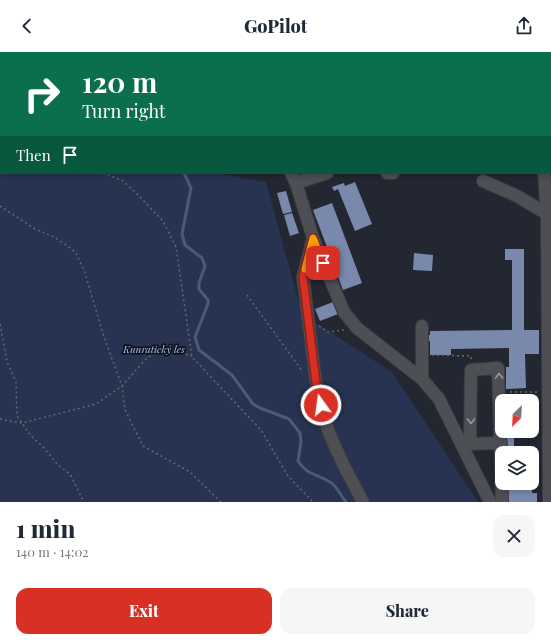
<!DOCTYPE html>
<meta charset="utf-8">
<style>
:root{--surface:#fff;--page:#f6f6f7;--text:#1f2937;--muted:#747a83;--accent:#d93025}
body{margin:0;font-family:"Playfair Display",serif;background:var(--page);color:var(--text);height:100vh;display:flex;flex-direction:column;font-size:15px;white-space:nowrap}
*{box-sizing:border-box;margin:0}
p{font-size:13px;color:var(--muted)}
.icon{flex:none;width:22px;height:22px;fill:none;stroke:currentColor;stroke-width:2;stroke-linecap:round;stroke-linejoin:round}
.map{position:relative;height:450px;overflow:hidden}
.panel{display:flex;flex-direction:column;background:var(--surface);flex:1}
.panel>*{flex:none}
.guide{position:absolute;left:0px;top:0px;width:551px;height:122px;box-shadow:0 2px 6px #0003;background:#0b6e4f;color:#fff;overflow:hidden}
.needle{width:26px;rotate:204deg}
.buttons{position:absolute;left:495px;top:342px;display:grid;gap:8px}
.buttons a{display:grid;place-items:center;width:44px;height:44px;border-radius:8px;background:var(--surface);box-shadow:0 2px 6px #0003;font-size:20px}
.pin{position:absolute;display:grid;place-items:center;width:34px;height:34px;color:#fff;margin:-17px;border-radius:8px;box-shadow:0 2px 6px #0006}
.me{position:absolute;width:44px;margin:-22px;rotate:346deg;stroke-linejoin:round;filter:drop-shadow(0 0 3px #0008)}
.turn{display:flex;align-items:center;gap:14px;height:84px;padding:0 16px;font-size:18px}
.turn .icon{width:52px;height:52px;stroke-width:2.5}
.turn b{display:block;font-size:28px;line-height:34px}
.then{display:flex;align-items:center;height:38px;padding:0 16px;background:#0003;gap:8px;font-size:15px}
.round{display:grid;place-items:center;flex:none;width:42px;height:42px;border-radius:12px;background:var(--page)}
.head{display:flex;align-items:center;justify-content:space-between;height:68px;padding:0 16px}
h1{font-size:24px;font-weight:800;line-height:30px}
.primary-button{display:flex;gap:8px;margin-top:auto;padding:8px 16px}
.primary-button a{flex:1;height:46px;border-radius:12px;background:var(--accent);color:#fff;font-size:16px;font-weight:800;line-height:46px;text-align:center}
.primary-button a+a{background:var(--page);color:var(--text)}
header{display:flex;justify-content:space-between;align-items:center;height:52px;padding:0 16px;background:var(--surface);font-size:18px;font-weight:800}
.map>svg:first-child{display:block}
</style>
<header><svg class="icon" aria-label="back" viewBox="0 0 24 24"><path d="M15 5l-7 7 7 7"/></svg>GoPilot<svg class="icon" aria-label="share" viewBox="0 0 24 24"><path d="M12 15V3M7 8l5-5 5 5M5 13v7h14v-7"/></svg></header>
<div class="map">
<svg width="551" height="450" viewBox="0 0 551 450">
<rect width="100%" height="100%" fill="#1b1d22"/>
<path fill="#222731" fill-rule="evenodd" d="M 136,0 L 551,0 L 551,450 L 360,450 L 231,130 L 225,121 L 550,121 L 550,1 ZM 502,349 L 532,349 L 532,379 L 502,379 ZM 502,401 L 532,401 L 532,431 L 502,431 Z"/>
<path fill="#273350" d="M 0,4 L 1,121 L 224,121 L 225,123 L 266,130 L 299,251 L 316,271 L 392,320 L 478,450 L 0,450 Z"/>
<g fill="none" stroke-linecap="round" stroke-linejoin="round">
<path stroke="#4b597a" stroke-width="3" d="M 0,22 L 1,23
M 184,121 L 191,136 L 182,182 L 185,193 L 202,206 L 205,214 L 199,231 L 199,237 L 208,248 L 208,252 L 195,285 L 199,298 L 232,323 L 253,352 L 260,356 L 289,367 L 300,381 L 301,390 L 298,409 C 308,424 316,421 330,430 C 338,435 340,443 346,450"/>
</g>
<path fill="#7989ac" d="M 355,130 L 372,172 L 355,179 L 338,137 L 334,139 L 332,135 L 344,131 L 345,134 Z
M 286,139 L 292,160 L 283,162 L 277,141 Z
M 332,151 L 362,231 L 343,238 L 313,158 Z
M 292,161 L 299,181 L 290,184 L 284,163 Z
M 505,197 L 524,197 L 524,278 L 539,278 L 539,302 L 525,302 L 526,336 L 506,337 L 506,315 L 509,315 L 509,296 L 451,297 L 451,303 L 430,303 L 430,289 L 428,289 L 428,283 L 430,283 L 430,279 L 512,278 L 512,208 L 505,208 Z
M 414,201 L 433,203 L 432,219 L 413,218 Z
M 333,250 L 338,262 L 320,269 L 315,257 Z
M 506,379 L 514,379 L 514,394 L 525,394 L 526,401 L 506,401 Z
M 506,431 L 526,431 L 526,433 L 532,433 L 532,441 L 537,441 L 537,450 L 506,450 Z"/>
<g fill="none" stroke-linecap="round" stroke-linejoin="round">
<defs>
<path id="minor" d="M 30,0 L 32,1
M 140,0 L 141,1
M 221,0 L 222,1
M 243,0 L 244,1
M 352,0 L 353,1
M 364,0 L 364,1
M 512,0 L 512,1
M 291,121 L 296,131 L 313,186 L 344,260 L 357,276 L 422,327 L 439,347 L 490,450
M 387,121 L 393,121
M 544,121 L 547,162 L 549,450
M 483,129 L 517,144 L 547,162
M 296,131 L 327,121
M 313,186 L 303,225 L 317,339 L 329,381 L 343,412 L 363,450
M 422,274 L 422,327
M 464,392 L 501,391
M 470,392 L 471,318 L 498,316 L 502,450"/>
</defs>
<use href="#minor" stroke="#3a3b3f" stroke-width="14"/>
<path stroke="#66686c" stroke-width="1.5" stroke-dasharray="2 3" stroke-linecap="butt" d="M 62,0 L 62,1
M 0,40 L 1,41
M 550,101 L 551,92
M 103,121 L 123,129 L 138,143 L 163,169 L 176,195 L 192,305 L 261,378 L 288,424 L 313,450
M 0,154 L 35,177 L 54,185 L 69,195 L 76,201 L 85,221 L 104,285 L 122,334 L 125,358 L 143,394 L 190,420 L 221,450
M 247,243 L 303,320
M 0,272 L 7,310 L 16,330 L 17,364 L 31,384 L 43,395 L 58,413 L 70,422 L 84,450
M 319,274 L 328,280 L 344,278
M 432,303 L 471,304 L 471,307
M 510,340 L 538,340
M 0,367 L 22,371 L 96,352 L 122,334 L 145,308 L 158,298 L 171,298 L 192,304"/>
<use href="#minor" stroke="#4d4f55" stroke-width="12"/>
</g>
<defs><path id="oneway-chevron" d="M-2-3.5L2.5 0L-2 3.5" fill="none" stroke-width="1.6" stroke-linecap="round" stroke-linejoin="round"/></defs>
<g stroke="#97999e">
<use href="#oneway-chevron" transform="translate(499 324) rotate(-92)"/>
<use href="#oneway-chevron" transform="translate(471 369) rotate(90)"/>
</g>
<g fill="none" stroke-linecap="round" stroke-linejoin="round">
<defs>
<path id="route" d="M 321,353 L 317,339 L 303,225 L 313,186 L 323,211"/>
</defs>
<use href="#route" stroke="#8d1f18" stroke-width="10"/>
<use href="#route" stroke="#d93025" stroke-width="7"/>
<path stroke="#f59e0b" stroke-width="7" d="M 305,217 L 313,186 L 316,193"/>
</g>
<g text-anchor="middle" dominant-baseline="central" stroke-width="3.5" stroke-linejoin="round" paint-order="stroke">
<g font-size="10" font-style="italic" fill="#a6c1fa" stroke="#121419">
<text x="154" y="297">Kunratický les</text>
</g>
</g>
</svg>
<div class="buttons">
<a><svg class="needle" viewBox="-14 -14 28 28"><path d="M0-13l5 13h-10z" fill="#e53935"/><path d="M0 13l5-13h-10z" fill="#747a83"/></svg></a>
<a><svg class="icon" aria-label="layers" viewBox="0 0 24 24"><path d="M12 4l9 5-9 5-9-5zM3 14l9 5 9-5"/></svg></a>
</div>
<div class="pin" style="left:323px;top:211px;background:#d93025"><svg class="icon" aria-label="arrive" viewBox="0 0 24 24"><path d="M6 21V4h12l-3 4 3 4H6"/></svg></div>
<svg class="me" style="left:321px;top:353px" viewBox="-20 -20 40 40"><circle r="17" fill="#d93025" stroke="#fff" stroke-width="3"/><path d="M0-11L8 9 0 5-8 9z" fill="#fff"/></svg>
<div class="guide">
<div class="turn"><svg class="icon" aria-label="right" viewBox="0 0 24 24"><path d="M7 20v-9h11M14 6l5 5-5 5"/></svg><div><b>120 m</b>Turn right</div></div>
<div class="then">Then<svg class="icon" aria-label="arrive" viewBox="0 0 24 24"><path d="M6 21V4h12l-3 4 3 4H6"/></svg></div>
</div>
</div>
<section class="panel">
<div class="head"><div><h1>1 min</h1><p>140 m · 14:02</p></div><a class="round"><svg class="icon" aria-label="close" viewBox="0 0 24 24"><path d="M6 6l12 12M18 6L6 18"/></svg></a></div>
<div class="primary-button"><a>Exit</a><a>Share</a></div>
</section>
